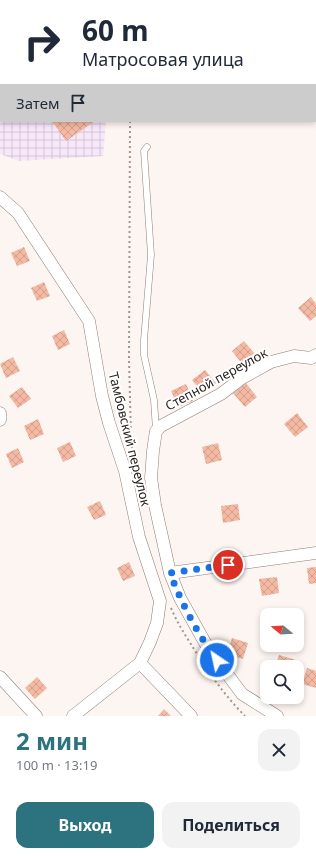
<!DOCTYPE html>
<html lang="ru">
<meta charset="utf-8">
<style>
:root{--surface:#fff;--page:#f2f2f3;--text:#1f2937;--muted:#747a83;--accent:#2c727f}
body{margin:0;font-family:"Noto Sans",sans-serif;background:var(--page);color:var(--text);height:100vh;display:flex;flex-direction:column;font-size:15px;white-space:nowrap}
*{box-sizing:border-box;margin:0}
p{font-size:13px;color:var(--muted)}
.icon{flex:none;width:22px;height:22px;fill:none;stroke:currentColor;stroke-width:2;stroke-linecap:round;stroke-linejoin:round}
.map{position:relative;height:716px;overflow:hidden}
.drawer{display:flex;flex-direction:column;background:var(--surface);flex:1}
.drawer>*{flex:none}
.hud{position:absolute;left:0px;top:0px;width:316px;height:122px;box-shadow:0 2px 6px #0003;background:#fff;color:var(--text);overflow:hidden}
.needle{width:26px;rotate:288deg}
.fabs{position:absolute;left:260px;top:608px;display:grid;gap:8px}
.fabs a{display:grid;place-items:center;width:44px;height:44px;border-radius:8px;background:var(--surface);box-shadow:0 2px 6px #0003;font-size:20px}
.pin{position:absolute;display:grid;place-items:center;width:34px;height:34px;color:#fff;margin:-17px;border:2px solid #fff;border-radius:50%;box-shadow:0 1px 4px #0007}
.me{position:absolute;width:44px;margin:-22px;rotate:326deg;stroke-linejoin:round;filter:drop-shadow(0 0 3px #0008)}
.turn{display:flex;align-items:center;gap:14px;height:84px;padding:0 16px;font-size:18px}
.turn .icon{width:52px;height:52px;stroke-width:2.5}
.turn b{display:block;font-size:28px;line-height:34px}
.then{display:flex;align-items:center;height:38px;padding:0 16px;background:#0003;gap:8px;font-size:15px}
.round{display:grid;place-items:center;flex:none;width:42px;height:42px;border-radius:12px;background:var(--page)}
.headline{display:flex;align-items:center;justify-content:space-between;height:68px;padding:0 16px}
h1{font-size:24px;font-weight:700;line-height:30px;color:var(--accent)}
.action{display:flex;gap:8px;margin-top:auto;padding:8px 16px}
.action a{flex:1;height:46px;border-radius:12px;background:var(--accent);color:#fff;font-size:16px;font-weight:700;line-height:46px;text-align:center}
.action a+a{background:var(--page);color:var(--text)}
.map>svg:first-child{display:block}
</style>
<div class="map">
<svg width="316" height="716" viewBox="0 0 316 716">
<defs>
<pattern id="industrial-grid" width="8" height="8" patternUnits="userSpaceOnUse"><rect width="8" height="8" fill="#f7e7f9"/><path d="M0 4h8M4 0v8" fill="none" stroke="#d4c6d5"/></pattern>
<pattern id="building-cross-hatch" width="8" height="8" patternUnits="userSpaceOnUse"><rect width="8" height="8" fill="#f4b9a2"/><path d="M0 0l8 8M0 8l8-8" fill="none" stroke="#d19f8b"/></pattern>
</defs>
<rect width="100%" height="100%" fill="#fdf5f2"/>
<path fill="url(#industrial-grid)" d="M 0,0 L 141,0 L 1,1 L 1,121 L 106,121 L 103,156 L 19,161 L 0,154 Z"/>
<path fill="url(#building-cross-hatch)" d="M 52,121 L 95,121 L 66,141 Z
M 24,247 L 30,261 L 17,266 L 11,253 Z
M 44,282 L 50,296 L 37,301 L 31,288 Z
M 311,297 L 316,304 L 316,316 L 310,321 L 298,308 Z
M 64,330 L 70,344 L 58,350 L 52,336 Z
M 244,341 L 255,354 L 243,365 L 232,351 Z
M 13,357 L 20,371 L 6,378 L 0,364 Z
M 205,370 L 216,383 L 203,394 L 192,380 Z
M 246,383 L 257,397 L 245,407 L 233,393 Z
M 186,384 L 193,401 L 178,407 L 171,391 Z
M 22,387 L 31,399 L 18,408 L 9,396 Z
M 297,413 L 308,427 L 295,437 L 284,424 Z
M 38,419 L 44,434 L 30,440 L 24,426 Z
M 70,442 L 76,456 L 63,462 L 57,448 Z
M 218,443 L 222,460 L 206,464 L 202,447 Z
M 18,448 L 24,462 L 12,468 L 6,454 Z
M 100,501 L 106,515 L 94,520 L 87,507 Z
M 238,504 L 240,520 L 223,523 L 221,506 Z
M 129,562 L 135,576 L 123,581 L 117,568 Z
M 316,567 L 316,583 L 309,584 L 307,568 Z
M 277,577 L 279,593 L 262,596 L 259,579 Z
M 232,638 L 248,643 L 243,659 L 227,654 Z
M 279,655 L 296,660 L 294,667 L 275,667 Z
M 307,668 L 316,671 L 316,688 L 302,684 Z
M 37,677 L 47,688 L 35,699 L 25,688 Z
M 164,709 L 171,716 L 158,716 Z"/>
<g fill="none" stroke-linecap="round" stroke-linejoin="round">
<defs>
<path id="service" d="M 38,0 L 38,1
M 0,58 L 1,58
M 147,147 L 144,151 L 151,255 L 144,340 L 144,355 L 154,400 L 156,430"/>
<path id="minor" d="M 0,197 L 18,213 L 89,321 L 102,396 L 109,423 L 125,471 L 139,537 L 160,601 L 157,623 L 150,642 L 140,663 L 73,716
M 0,413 L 0,420
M 170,573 L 316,553
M 140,663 L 191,716
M 0,677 L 36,716
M 277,716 L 242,694 L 208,648 L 180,598 L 170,573 L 155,505 L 151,478 L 153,451 L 156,431 L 161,426 L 221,394 L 242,378 L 271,362 L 294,356 L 311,358 L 316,355"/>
</defs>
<use href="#service" stroke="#8a7e79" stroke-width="7"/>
<use href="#minor" stroke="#8a7e79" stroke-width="13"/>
<path stroke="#9e9794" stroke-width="2" stroke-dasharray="2 3" stroke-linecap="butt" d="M 159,1 L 159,0
M 130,121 L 129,360 L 131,437 L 133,458
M 171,608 C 176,620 182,630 189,641 C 205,667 223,694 245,716"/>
<use href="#service" stroke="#fff" stroke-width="6"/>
<use href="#minor" stroke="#fff" stroke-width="12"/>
</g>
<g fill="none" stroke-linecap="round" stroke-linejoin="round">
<path stroke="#1a73e8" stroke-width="7" stroke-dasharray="0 12.6" d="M 217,660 C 197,633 182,604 170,573 L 228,565"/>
</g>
<g text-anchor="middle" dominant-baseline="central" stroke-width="4" stroke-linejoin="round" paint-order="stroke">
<g font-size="13" fill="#282321" stroke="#fff">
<text transform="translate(216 379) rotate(-29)">Степной переулок</text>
<text transform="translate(130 439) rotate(76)">Тамбовский переулок</text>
</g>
</g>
</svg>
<div class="fabs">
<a><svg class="needle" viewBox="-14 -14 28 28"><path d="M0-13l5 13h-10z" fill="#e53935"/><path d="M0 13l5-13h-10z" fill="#747a83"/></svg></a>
<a><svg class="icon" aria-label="search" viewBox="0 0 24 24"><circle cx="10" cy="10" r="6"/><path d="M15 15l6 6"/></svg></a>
</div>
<div class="pin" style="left:228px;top:565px;background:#d93025"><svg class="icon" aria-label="arrive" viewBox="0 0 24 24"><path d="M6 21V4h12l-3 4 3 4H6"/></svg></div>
<svg class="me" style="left:217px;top:660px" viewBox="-20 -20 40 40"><circle r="17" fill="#1a73e8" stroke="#fff" stroke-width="3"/><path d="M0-11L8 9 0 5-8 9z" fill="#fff"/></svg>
<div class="hud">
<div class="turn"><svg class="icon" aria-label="right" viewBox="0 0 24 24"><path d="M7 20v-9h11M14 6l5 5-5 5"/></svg><div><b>60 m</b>Матросовая улица</div></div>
<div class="then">Затем<svg class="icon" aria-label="arrive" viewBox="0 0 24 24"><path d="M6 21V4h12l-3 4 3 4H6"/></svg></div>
</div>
</div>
<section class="drawer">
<div class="headline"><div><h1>2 мин</h1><p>100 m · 13:19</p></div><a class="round"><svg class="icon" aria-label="close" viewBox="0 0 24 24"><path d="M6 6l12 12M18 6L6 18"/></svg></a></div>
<div class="action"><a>Выход</a><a>Поделиться</a></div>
</section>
